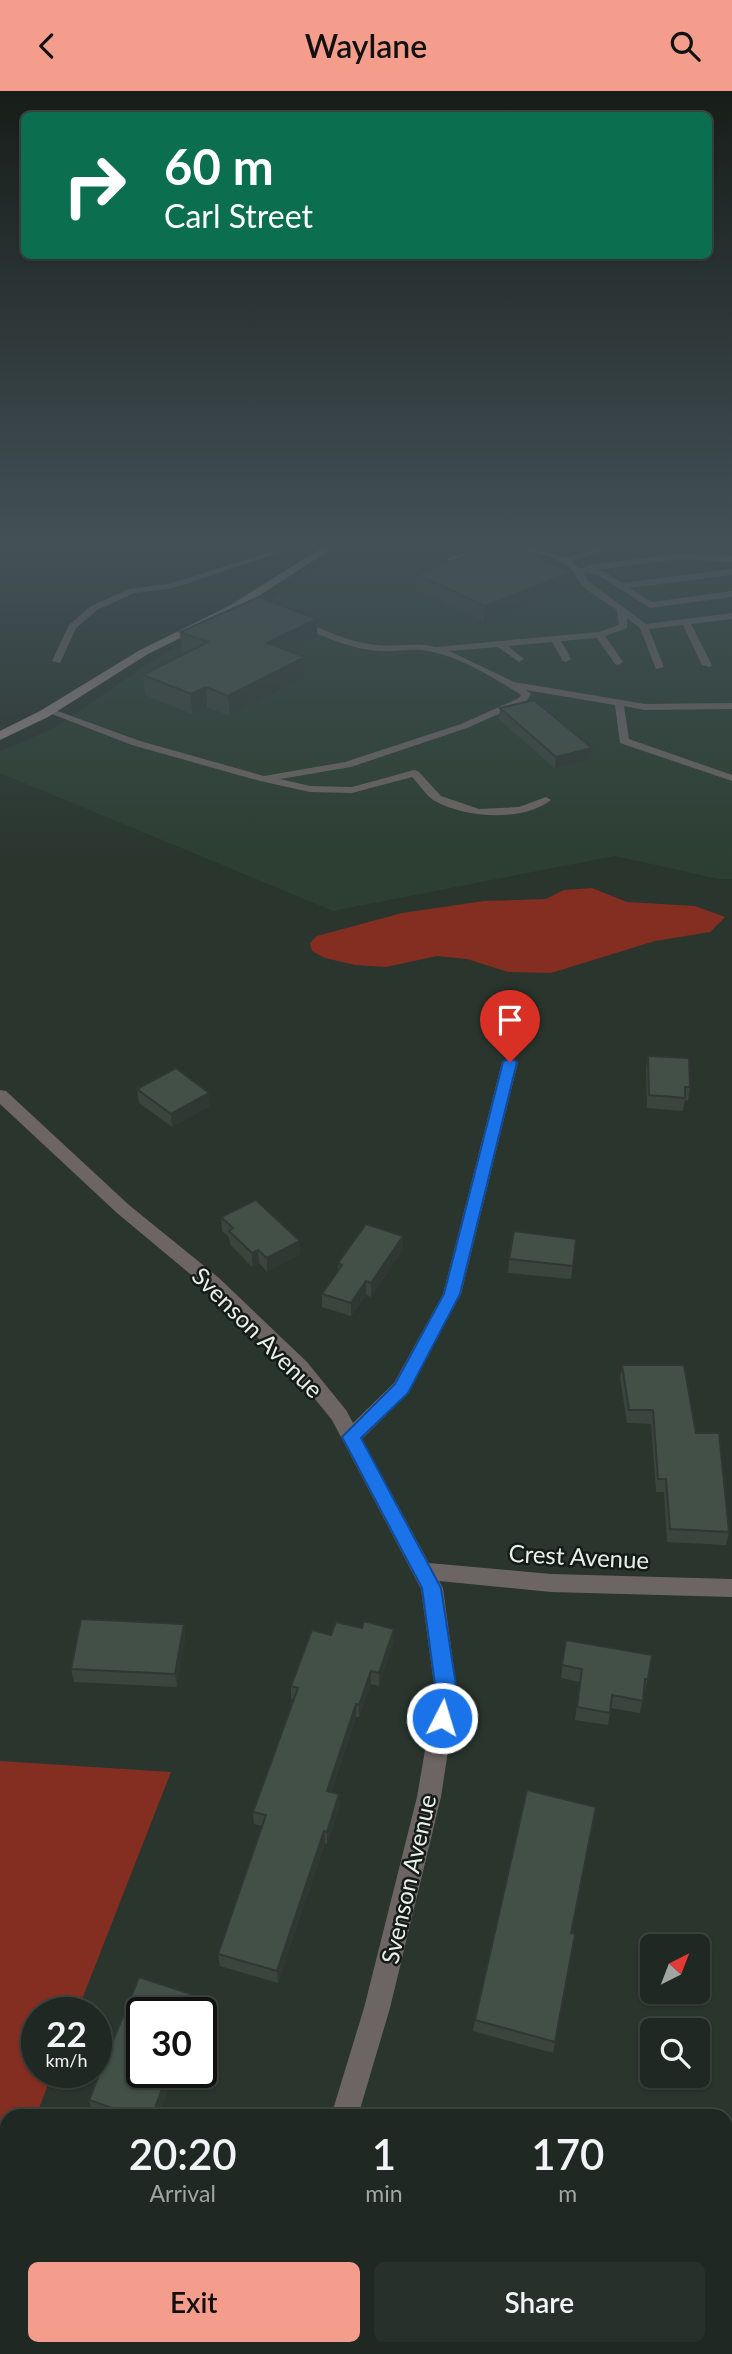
<!DOCTYPE html>
<style>
:root{--surface:#1f2822;--page:#27302a;--text:#f1f3f6;--muted:#a1a6a5;--line:#3c4440;--accent:#f49d8d}
body{margin:0;font-family:Lato,sans-serif;background:var(--page);color:var(--text);height:100vh;display:flex;flex-direction:column;font-size:26px;white-space:nowrap}
*{box-sizing:border-box;margin:0}
p{font-size:23px;color:var(--muted)}
.icon{flex:none;width:38px;height:38px;fill:none;stroke:currentColor;stroke-width:2;stroke-linecap:round;stroke-linejoin:round}
.map{position:relative;flex:1;overflow:hidden}
.panel{position:absolute;left:0px;top:2018px;width:733px;height:247px;display:flex;flex-direction:column;background:var(--surface);border-radius:21px 21px 0 0;box-shadow:0 2px 5px #0004,0 0 0 2px var(--line)}
.panel>*{flex:none}
.hud{position:absolute;left:21px;top:21px;width:691px;height:147px;border-radius:10px;box-shadow:0 2px 5px #0004,0 0 0 2px var(--line);background:#0b6e4f;color:#fff;overflow:hidden}
.needle{width:46px;rotate:42deg}
.buttons{position:absolute;left:640px;top:1843px;display:grid;gap:14px}
.buttons a{display:grid;place-items:center;width:70px;height:70px;border-radius:10px;background:var(--surface);box-shadow:0 2px 5px #0004,0 0 0 2px var(--line);font-size:35px}
.speed{position:absolute;left:21px;top:1906px;display:flex;gap:14px;font-size:35px;font-weight:700;text-align:center}
.speed>*{display:grid;place-content:center;width:91px;height:91px;border-radius:50%;background:var(--surface);box-shadow:0 2px 5px #0004,0 0 0 2px var(--line);line-height:1}
.speed small{font-size:18px;font-weight:400}
.speed .limit{border:4px solid #111;border-radius:10px;background:#fff;color:#111}
.pin{position:absolute;display:grid;place-items:center;width:60px;height:60px;color:#fff;margin:-72px -30px;border-radius:50% 50% 50% 0;rotate:-45deg;box-shadow:0 0 7px #0007}
.pin .icon{rotate:45deg}
.me{position:absolute;width:77px;margin:-38px;rotate:5deg;stroke-linejoin:round;filter:drop-shadow(0 0 5px #0008)}
.turn{display:flex;align-items:center;gap:24px;height:147px;padding:0 28px;font-size:32px}
.turn .icon{width:91px;height:91px;stroke-width:2.5}
.turn b{display:block;font-size:49px;line-height:60px}
.eta{display:flex;justify-content:space-evenly;align-items:center;height:119px;text-align:center}
.eta b{font-size:42px;font-weight:600;line-height:49px}
.primary-button{display:flex;gap:14px;margin-top:auto;padding:14px 28px}
.primary-button a{flex:1;height:80px;border-radius:10px;background:var(--accent);color:#111;font-size:28px;font-weight:600;line-height:80px;text-align:center}
.primary-button a+a{background:var(--page);color:var(--text)}
header{display:flex;justify-content:space-between;align-items:center;height:91px;padding:0 28px;background:var(--accent);color:#111;font-size:32px;font-weight:600}
.map>svg:first-child{display:block}
</style>
<header><svg class="icon" aria-label="back" viewBox="0 0 24 24"><path d="M15 5l-7 7 7 7"/></svg>Waylane<svg class="icon" aria-label="search" viewBox="0 0 24 24"><circle cx="10" cy="10" r="6"/><path d="M15 15l6 6"/></svg></header>
<div class="map">
<svg width="732" height="2263" viewBox="0 0 732 2263">
<rect width="100%" height="100%" fill="#29352d"/>
<path fill="#2c3f32" d="M 356,453 L 732,453 L 732,788 L 718,788 L 615,765 L 333,820 L 0,682 L 0,660 L 55,637 L 150,571 L 276,504 Z"/>
<path fill="#842e21" d="M 592,797 L 627,811 L 695,815 L 725,826 L 710,841 L 655,850 L 551,882 L 508,881 L 467,868 L 437,865 L 386,876 L 355,874 L 325,867 L 312,860 L 310,852 L 317,845 L 402,822 L 484,810 L 546,808 L 564,799 Z
M 0,1670 L 171,1681 L 77,1921 L 37,1922 L 37,1981 L 53,1981 L 36,2025 L 7,2025 L 7,2100 L 0,2118 Z"/>
<g fill="none" stroke-linecap="round" stroke-linejoin="round">
<path fill="#6d6564" fill-rule="evenodd" d="M 294,453 L 305,453 L 173,497 L 134,502 L 97,519 L 76,537 L 60,572 L 52,570 L 69,534 L 91,515 L 129,498 L 169,493 Z
M 611,453 L 622,453 L 571,470 L 579,477 L 585,477 L 589,474 L 678,463 L 732,465 L 732,471 L 678,468 L 595,479 L 603,480 L 622,492 L 732,478 L 732,484 L 629,497 L 652,511 L 732,500 L 732,506 L 650,517 L 598,484 L 584,482 L 588,490 L 646,533 L 732,522 L 732,528 L 691,533 L 712,574 L 710,576 L 702,574 L 683,534 L 649,538 L 664,576 L 656,578 L 640,537 L 627,527 L 627,537 L 605,545 L 623,571 L 618,574 L 615,573 L 597,547 L 561,550 L 571,568 L 566,571 L 563,570 L 552,551 L 508,555 L 524,568 L 519,571 L 498,556 L 449,560 L 514,591 L 645,613 L 732,612 L 732,618 L 645,619 L 624,615 L 629,648 L 732,684 L 732,690 L 620,652 L 615,614 L 526,599 L 531,603 L 526,611 L 467,637 L 351,676 L 280,688 L 310,695 L 352,696 L 414,679 L 418,680 L 441,705 L 479,718 L 519,716 L 546,706 L 551,709 C 523,731 465,727 435,710 C 426,705 419,693 412,686 L 352,702 L 310,701 L 260,690 L 132,654 L 44,620 L 52,618 L 140,650 L 264,685 L 345,671 L 461,633 L 519,607 L 521,604 C 494,587 464,568 433,561 C 416,556 397,561 379,560 C 350,558 323,545 297,534 L 297,530 L 303,530 C 327,540 351,552 376,554 C 396,556 416,551 436,556 L 599,541 L 619,534 L 617,519 C 606,511 590,503 581,493 C 576,487 575,481 568,475 C 533,450 488,460 450,471 L 446,468 L 474,459 L 507,454 L 534,457 L 565,467 Z"/>
<path fill="#6d6564" fill-rule="evenodd" d="M 510,966 L 518,971 L 461,1203 L 408,1302 L 362,1348 L 429,1472 L 551,1483 L 732,1488 L 732,1506 L 551,1501 L 439,1490 L 443,1497 L 457,1601 L 441,1706 L 390,1917 L 358,2025 L 331,2025 L 364,1917 L 417,1706 L 435,1601 L 421,1498 L 332,1329 L 293,1281 L 207,1197 L 117,1122 L 0,1013 L 0,999 L 6,1000 L 129,1114 L 219,1187 L 307,1271 L 346,1319 L 353,1332 L 394,1292 L 443,1203 L 502,971 Z
M 260,2258 L 290,2258 L 288,2263 L 258,2263 Z"/>
<path fill="#8e8280" fill-rule="evenodd" d="M 328,453 L 339,453 L 237,519 L 148,563 L 48,626 L 0,649 L 0,640 L 40,620 L 140,559 L 229,515 Z"/>
</g>
<path fill="#3a453d" d="M 416,483 L 570,496 L 484,530 L 416,499 Z
M 180,541 L 317,547 L 290,560 L 305,566 L 305,586 L 230,625 L 207,616 L 192,623 L 145,604 L 143,584 L 187,562 L 182,561 Z
M 500,617 L 592,657 L 591,669 L 555,678 L 499,628 Z
M 648,965 L 690,996 L 688,1010 L 685,1009 L 683,1020 L 647,1017 L 646,978 Z
M 137,998 L 210,1015 L 172,1036 L 139,1012 Z
M 221,1126 L 300,1150 L 300,1163 L 267,1181 L 259,1172 L 252,1176 L 230,1153 L 229,1146 L 222,1140 Z
M 403,1145 L 403,1159 L 371,1206 L 366,1204 L 351,1225 L 322,1216 L 322,1203 L 338,1180 L 338,1172 Z
M 576,1148 L 571,1188 L 508,1182 L 509,1168 Z
M 622,1274 L 696,1342 L 729,1441 L 726,1454 L 667,1451 L 664,1401 L 656,1401 L 651,1333 L 627,1332 L 620,1287 Z
M 184,1533 L 185,1547 L 177,1596 L 74,1591 L 71,1578 Z
M 331,1544 L 394,1551 L 379,1595 L 371,1593 L 359,1626 L 356,1626 L 331,1701 L 340,1715 L 327,1753 L 325,1752 L 278,1892 L 220,1875 L 218,1863 L 263,1735 L 254,1733 L 253,1721 L 293,1608 L 291,1608 L 291,1595 Z
M 566,1549 L 652,1564 L 645,1601 L 644,1601 L 640,1622 L 611,1617 L 608,1634 L 575,1629 L 580,1591 L 561,1587 Z
M 571,1842 L 575,1843 L 553,1962 L 473,1940 L 475,1929 Z
M 139,1886 L 197,1905 L 199,1916 L 197,1922 L 142,1922 L 142,1981 L 175,1981 L 158,2025 L 106,2025 L 92,2020 L 89,2009 Z"/>
<path fill="#2f3832" d="M 572,481 L 570,496 L 484,530 L 485,515 Z
M 317,528 L 317,547 L 268,571 L 267,552 Z
M 305,566 L 305,586 L 230,625 L 228,605 Z
M 206,596 L 207,616 L 192,623 L 191,603 Z
M 592,657 L 591,669 L 555,678 L 556,666 Z
M 209,1002 L 210,1015 L 172,1036 L 171,1023 Z
M 403,1145 L 403,1159 L 371,1206 L 371,1192 Z
M 300,1150 L 300,1163 L 267,1181 L 267,1167 Z
M 258,1159 L 259,1172 L 252,1176 L 252,1162 Z
M 366,1190 L 366,1204 L 351,1225 L 351,1212 Z
M 184,1533 L 185,1547 L 177,1596 L 175,1583 Z
M 394,1538 L 394,1551 L 379,1595 L 379,1582 Z
M 371,1580 L 371,1593 L 359,1626 L 359,1614 Z
M 356,1613 L 356,1626 L 327,1712 L 327,1700 Z
M 339,1703 L 340,1715 L 327,1753 L 327,1741 Z
M 324,1740 L 325,1752 L 278,1892 L 277,1880 Z
M 197,1905 L 199,1916 L 197,1922 L 191,1922 Z
M 168,1981 L 175,1981 L 158,2025 L 152,2025 Z"/>
<path fill="#435047" stroke="#2f3832" stroke-width="2" d="M 500,453 L 506,453 L 572,481 L 485,515 L 416,483 Z
M 259,506 L 317,528 L 267,552 L 305,566 L 228,605 L 206,596 L 191,603 L 143,584 L 208,551 L 180,541 Z
M 534,609 L 592,657 L 556,666 L 500,617 Z
M 648,965 L 689,967 L 690,996 L 685,996 L 685,1007 L 649,1004 Z
M 176,977 L 209,1002 L 171,1023 L 137,998 Z
M 256,1109 L 300,1150 L 267,1167 L 258,1159 L 252,1162 L 229,1140 L 233,1137 L 221,1126 Z
M 366,1133 L 403,1145 L 371,1192 L 366,1190 L 351,1212 L 322,1203 L 342,1174 L 338,1172 Z
M 514,1140 L 576,1148 L 573,1175 L 509,1168 Z
M 622,1274 L 684,1274 L 696,1342 L 719,1342 L 729,1441 L 670,1438 L 666,1388 L 658,1388 L 653,1319 L 629,1319 Z
M 81,1528 L 184,1533 L 175,1583 L 71,1578 Z
M 364,1530 L 394,1538 L 379,1582 L 371,1580 L 359,1614 L 356,1613 L 327,1700 L 339,1703 L 327,1741 L 324,1740 L 277,1880 L 218,1863 L 266,1724 L 253,1721 L 298,1597 L 291,1595 L 312,1539 L 331,1544 L 336,1531 L 362,1537 Z
M 566,1549 L 652,1564 L 648,1588 L 645,1588 L 643,1610 L 612,1604 L 610,1622 L 577,1616 L 582,1578 L 562,1574 Z
M 527,1699 L 596,1716 L 571,1842 L 575,1843 L 555,1951 L 475,1929 Z
M 139,1886 L 197,1905 L 191,1922 L 142,1922 L 142,1981 L 168,1981 L 152,2025 L 135,2025 L 89,2009 Z
M 373,2020 L 388,2025 L 371,2025 Z
M 394,2258 L 493,2258 L 492,2263 L 393,2263 Z"/>
<linearGradient id="sky" x2="0" y2="1"><stop stop-color="#171d19"/><stop offset="0.59" stop-color="#435157"/><stop offset="1" stop-color="#435157" stop-opacity="0"/></linearGradient>
<rect width="732" height="769" fill="url(#sky)"/>
<path fill="#1a73e8" stroke="#114b97" stroke-width="2" d="M 510,967 L 517,971 L 460,1203 L 408,1302 L 361,1347 L 441,1497 L 457,1601 L 449,1634 L 442,1637 L 435,1634 L 432,1627 L 436,1601 L 422,1497 L 342,1346 L 395,1293 L 444,1203 L 503,971 Z"/>
<g text-anchor="middle" dominant-baseline="central" stroke-width="5" stroke-linejoin="round" paint-order="stroke">
<g font-size="24" fill="#e9f0eb" stroke="#151b17">
<text transform="translate(258 1241) rotate(45)">Svenson Avenue</text>
<text transform="translate(579 1465) rotate(3)">Crest Avenue</text>
<text transform="translate(408 1788) rotate(-77)">Svenson Avenue</text>
</g>
</g>
</svg>
<div class="buttons">
<a><svg class="needle" viewBox="-14 -14 28 28"><path d="M0-13l5 13h-10z" fill="#e53935"/><path d="M0 13l5-13h-10z" fill="#a1a6a5"/></svg></a>
<a><svg class="icon" aria-label="search" viewBox="0 0 24 24"><circle cx="10" cy="10" r="6"/><path d="M15 15l6 6"/></svg></a>
</div>
<div class="speed"><div>22<small>km/h</small></div><div class="limit">30</div></div>
<div class="pin" style="left:510px;top:971px;background:#d93025"><svg class="icon" aria-label="arrive" viewBox="0 0 24 24"><path d="M6 21V4h12l-3 4 3 4H6"/></svg></div>
<svg class="me" style="left:442px;top:1627px" viewBox="-20 -20 40 40"><circle r="17" fill="#1a73e8" stroke="#fff" stroke-width="3"/><path d="M0-11L8 9 0 5-8 9z" fill="#fff"/></svg>
<div class="hud">
<div class="turn"><svg class="icon" aria-label="right" viewBox="0 0 24 24"><path d="M7 20v-9h11M14 6l5 5-5 5"/></svg><div><b>60 m</b>Carl Street</div></div>
</div>
<section class="panel">
<div class="eta">
<div><b>20:20</b><p>Arrival</p></div>
<div><b>1</b><p>min</p></div>
<div><b>170</b><p>m</p></div>
</div>
<div class="primary-button"><a>Exit</a><a>Share</a></div>
</section>
</div>
